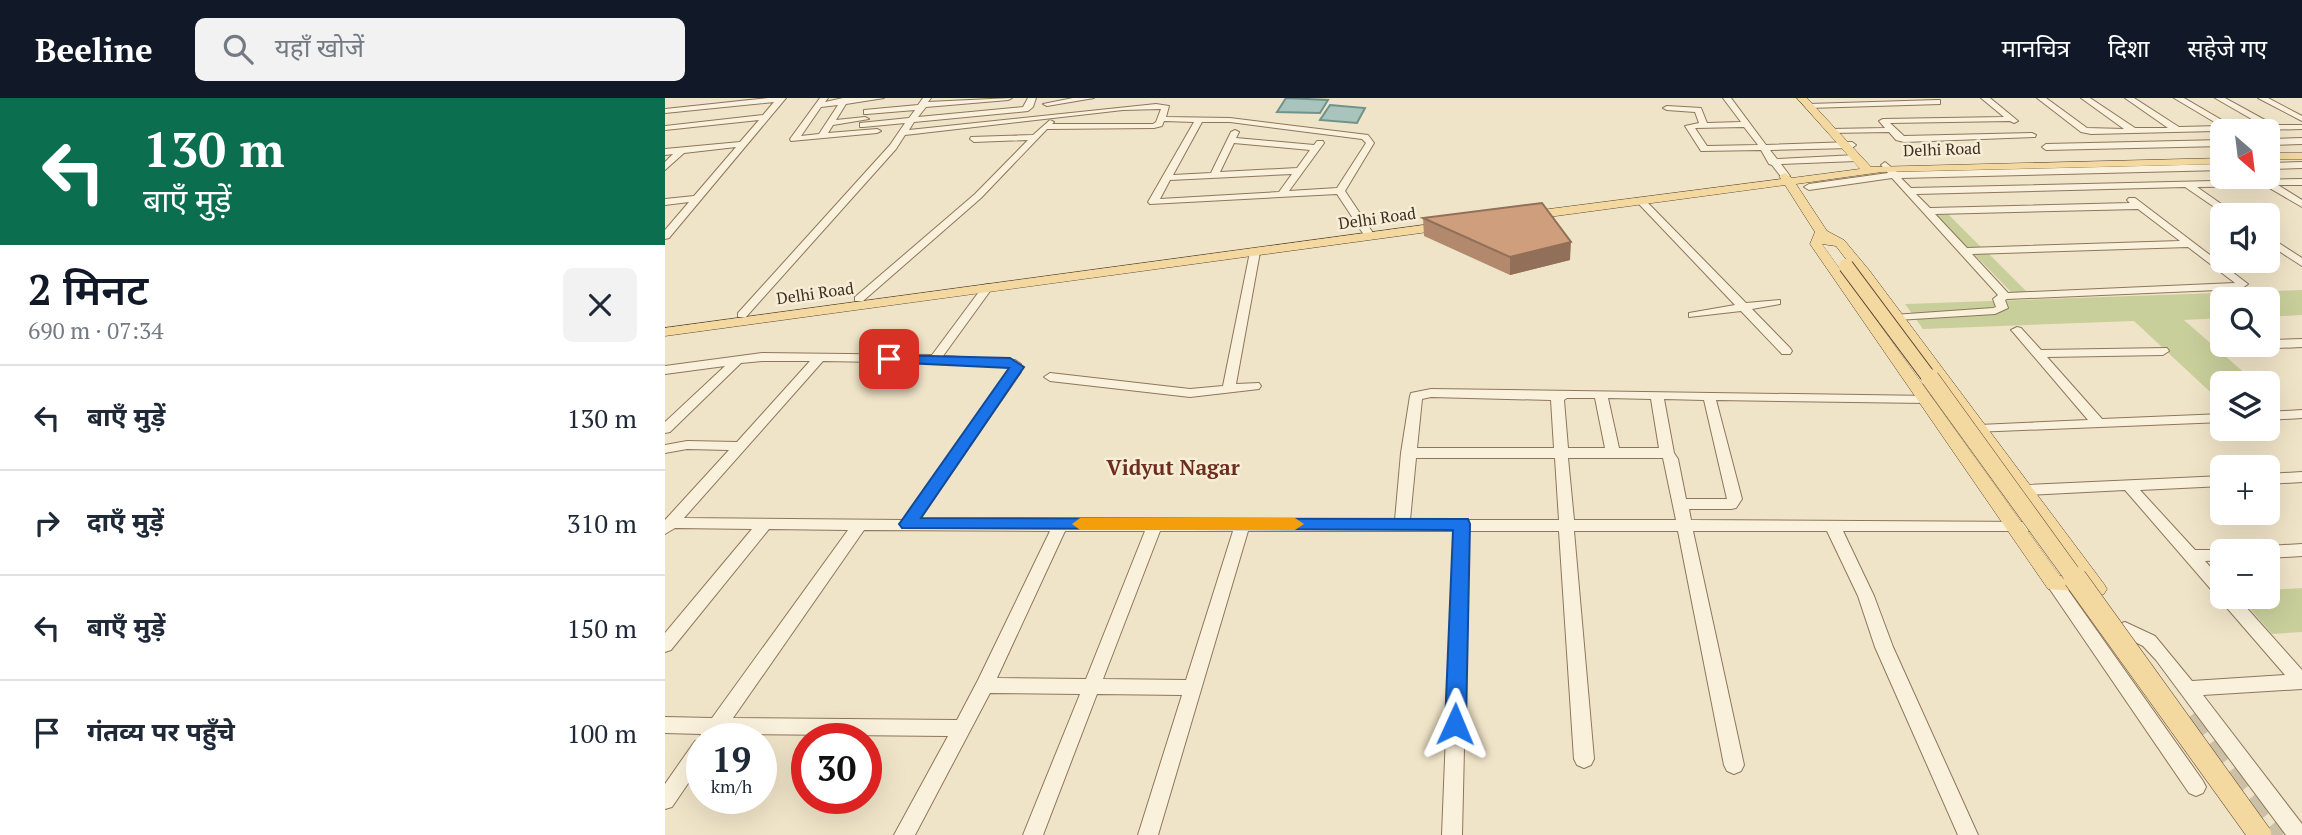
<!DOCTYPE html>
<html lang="hi">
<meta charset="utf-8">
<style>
:root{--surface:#fff;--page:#f2f2f3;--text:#1f2937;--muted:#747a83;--line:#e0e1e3;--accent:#111827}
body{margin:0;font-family:"PT Serif","Noto Sans Devanagari",serif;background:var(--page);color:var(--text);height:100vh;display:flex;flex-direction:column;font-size:26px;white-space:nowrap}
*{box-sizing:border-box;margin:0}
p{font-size:23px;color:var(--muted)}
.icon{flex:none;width:38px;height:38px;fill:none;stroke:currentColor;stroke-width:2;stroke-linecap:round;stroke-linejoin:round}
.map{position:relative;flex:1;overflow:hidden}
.drawer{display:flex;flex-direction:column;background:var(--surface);width:665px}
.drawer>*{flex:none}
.banner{background:#0b6e4f;color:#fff;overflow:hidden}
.needle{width:46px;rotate:152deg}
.controls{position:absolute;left:1545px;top:21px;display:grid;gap:14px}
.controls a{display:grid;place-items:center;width:70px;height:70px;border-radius:10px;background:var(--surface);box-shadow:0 7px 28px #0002;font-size:35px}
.speed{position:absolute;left:21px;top:625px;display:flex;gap:14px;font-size:35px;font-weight:700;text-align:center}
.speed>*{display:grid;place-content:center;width:91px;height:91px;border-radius:50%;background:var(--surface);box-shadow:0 7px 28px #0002;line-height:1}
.speed small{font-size:18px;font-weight:400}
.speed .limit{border:10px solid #d22;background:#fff;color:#111}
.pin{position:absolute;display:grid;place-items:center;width:60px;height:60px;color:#fff;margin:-30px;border-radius:14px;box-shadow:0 4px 10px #0006}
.me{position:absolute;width:77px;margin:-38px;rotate:1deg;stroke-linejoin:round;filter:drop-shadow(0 0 5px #0008)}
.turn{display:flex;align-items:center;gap:24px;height:147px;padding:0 28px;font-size:32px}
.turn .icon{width:91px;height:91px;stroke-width:2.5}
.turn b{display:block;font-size:49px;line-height:60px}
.round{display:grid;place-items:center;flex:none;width:74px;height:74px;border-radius:10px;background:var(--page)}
.head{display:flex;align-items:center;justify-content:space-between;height:119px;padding:0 28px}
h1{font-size:42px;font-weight:600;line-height:52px;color:var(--accent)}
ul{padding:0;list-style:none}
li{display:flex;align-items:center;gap:21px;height:105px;padding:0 28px;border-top:2px solid var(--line)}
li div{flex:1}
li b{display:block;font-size:26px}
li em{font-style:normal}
header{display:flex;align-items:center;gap:42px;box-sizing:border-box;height:98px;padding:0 35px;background:var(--accent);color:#fff}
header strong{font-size:33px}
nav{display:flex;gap:38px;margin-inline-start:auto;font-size:24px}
.search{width:490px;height:63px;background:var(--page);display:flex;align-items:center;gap:18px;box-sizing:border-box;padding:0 24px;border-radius:10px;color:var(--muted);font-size:26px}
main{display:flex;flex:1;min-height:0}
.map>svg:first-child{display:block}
</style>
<header>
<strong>Beeline</strong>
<div class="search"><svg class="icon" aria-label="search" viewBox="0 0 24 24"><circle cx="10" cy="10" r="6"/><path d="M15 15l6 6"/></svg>यहाँ खोजें</div>
<nav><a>मानचित्र</a><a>दिशा</a><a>सहेजे गए</a></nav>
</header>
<main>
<section class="drawer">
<div class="banner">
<div class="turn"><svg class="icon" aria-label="left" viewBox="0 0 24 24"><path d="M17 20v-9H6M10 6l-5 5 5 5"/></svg><div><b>130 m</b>बाएँ मुड़ें</div></div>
</div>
<div class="head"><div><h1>2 मिनट</h1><p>690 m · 07:34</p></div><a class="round"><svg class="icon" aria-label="close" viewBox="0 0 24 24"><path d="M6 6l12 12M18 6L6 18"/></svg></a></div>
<ul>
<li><svg class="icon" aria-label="left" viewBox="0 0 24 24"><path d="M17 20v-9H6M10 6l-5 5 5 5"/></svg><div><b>बाएँ मुड़ें</b></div><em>130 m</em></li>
<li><svg class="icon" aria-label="right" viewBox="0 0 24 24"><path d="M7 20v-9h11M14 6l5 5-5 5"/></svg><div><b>दाएँ मुड़ें</b></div><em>310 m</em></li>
<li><svg class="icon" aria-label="left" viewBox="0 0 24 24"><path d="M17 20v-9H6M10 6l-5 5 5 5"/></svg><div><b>बाएँ मुड़ें</b></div><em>150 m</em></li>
<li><svg class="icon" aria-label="arrive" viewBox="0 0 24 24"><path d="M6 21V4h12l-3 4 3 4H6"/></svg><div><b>गंतव्य पर पहुँचे</b></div><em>100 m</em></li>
</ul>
</section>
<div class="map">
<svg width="1637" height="737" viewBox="0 0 1637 737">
<rect width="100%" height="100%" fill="#f0e4c8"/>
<path fill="#c9cf9b" d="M 1270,117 L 1284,117 L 1317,150 L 1302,151 Z
M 1324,155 L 1324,156 L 1362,194 L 1346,194 L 1309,156 Z
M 1637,192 L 1637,217 L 1603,219 L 1603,201 L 1558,201 L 1557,220 L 1519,222 L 1591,285 L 1558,285 L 1557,305 L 1469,223 L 1258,231 L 1240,206 Z
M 1637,490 L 1637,534 L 1607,536 L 1575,499 L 1603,499 L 1603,492 Z"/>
<path fill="#a9c4bc" stroke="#6f938a" stroke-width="2" d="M 621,0 L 663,2 L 655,15 L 612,14 Z
M 665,7 L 700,10 L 692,25 L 655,22 Z"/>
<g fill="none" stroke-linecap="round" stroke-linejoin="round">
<path stroke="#ccc0a6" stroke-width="23" stroke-dasharray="23 11" stroke-linecap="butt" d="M 1524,619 L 1575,688 L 1617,737"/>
<defs>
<path id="minor" d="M 103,0 L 121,0 L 4,140 L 0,141 L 0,132 L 24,104 L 0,107 L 0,101 L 29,98 L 71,49 L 19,55 L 0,72 L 0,64 L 8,56 L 0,57 L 0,51 L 75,44 L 94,22 L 0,32 L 0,28 L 98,17 L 109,4 L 0,15 L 0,11 Z
M 155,0 L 163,0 L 160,4 L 178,0 L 219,0 L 181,6 L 171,22 L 200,19 L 204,21 L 168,27 L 163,35 L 212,31 L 216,33 L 212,35 L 126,43 L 125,41 ZM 173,7 L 154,36 L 136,38 L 156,9 Z
M 258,0 L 266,0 L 263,4 L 347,0 L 343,2 L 261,9 L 253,19 L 358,9 L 363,0 L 371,0 L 368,9 L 363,13 L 249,24 L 244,32 L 491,6 L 504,8 L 501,19 L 565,20 L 703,37 L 709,45 L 680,93 L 710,138 L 701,140 L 672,96 L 485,106 L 483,104 L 529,24 L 499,23 L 497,28 L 489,30 L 382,31 L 316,100 L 198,203 L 190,203 L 190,199 L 310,96 L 363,42 L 309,44 L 305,41 L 306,39 L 368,37 L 385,22 L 389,24 L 387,26 L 488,26 L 491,24 L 496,11 L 458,12 L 240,37 L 231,51 L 81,219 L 73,219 L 73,215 L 225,47 L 240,25 L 198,29 L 195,29 L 195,25 L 244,20 L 250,12 L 202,16 L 199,16 L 199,12 L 253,7 ZM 537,24 L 565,24 L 697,41 L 701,45 L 672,90 L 624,93 L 659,45 L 658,43 L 652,43 L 649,47 L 571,40 L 574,34 L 570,32 L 566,34 L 546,75 L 508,77 ZM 569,45 L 645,52 L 632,70 L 555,74 ZM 627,76 L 614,94 L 495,101 L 505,82 Z
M 408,0 L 429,0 L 382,8 L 378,6 Z
M 1058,0 L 1066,0 L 1101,47 L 1187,44 L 1191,47 L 1187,50 L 1105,52 L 1112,61 L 1191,57 L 1195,60 L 1191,63 L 1116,66 L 1125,78 L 1117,80 L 1107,67 L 1104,66 L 1096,52 L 1036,53 L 1020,28 L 1034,25 L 1030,14 L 1002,12 L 998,10 L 1002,8 L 1036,10 L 1042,25 L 1076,24 ZM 1079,29 L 1093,47 L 1042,48 L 1030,30 Z
M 1316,0 L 1325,0 L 1353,23 L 1349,25 L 1345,23 L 1225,25 L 1239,38 L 1367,35 L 1371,37 L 1370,39 L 1239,44 L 1231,42 L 1224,34 L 1166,35 L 1162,33 L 1166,31 L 1220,30 L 1214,23 L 1218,21 L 1339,19 Z
M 1372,0 L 1381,0 L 1422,30 L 1459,31 L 1416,0 L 1425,0 L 1470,30 L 1503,30 L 1460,0 L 1469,0 L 1514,29 L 1556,28 L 1509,0 L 1519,0 L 1567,28 L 1597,27 L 1550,0 L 1560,0 L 1609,27 L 1637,27 L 1637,31 L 1426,36 L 1416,34 Z
M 1593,0 L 1603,0 L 1637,18 L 1637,23 Z
M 1272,2 L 1275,2 L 1275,6 L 1144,10 L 1140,8 L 1144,6 Z
M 1637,40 L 1637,46 L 1603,47 L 1603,41 Z
M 1558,42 L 1558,48 L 1381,52 L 1377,49 L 1381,46 Z
M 1220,64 L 1232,74 L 1558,66 L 1558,72 L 1236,80 L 1246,90 L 1637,81 L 1637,87 L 1613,87 L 1637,102 L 1637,109 L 1601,88 L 1532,89 L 1572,117 L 1561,117 L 1520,89 L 1251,96 L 1265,110 L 1465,105 L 1462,102 L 1464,100 L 1470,100 L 1583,186 L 1576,191 L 1342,201 L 1340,202 L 1343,210 L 1330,216 L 1232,222 L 1228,221 L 1228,217 L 1328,210 L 1331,209 L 1328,201 L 1333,197 L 1227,80 L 1144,92 L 1139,89 L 1144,86 L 1223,75 L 1216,67 ZM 1473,111 L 1515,143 L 1302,150 L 1270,116 ZM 1523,149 L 1570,185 L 1343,195 L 1307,156 Z
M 1637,64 L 1637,70 L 1603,71 L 1603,65 Z
M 972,100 L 978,100 L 1081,205 L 1115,202 L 1115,206 L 1087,211 L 1125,250 L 1127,253 L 1125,256 L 1117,256 L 1076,213 L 1024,219 L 1024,215 L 1070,207 L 972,104 Z
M 1603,138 L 1637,160 L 1637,168 L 1603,146 Z
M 590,151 L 595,154 L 571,286 L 594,285 L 596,288 L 594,291 L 525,299 L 385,283 L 379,279 L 385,275 L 525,291 L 558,288 L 585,154 Z
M 323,186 L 328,189 L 278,258 L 350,262 L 356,266 L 356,274 L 254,422 L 730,422 L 736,355 L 745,298 L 746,295 L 766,291 L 1266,298 L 1267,301 L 1261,305 L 1051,302 L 1077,401 L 1071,410 L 1066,411 L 1024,411 L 1026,422 L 1367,424 L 1370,428 L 1367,432 L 1362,433 L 1178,433 L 1209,498 L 1228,549 L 1313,737 L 1293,737 L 1210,549 L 1193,498 L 1162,433 L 1028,433 L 1079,667 L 1076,673 L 1069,676 L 1062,673 L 1059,667 L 1013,433 L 909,433 L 929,661 L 926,667 L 919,670 L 912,667 L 909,661 L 894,433 L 804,433 L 797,737 L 777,737 L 789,433 L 583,433 L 493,737 L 473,737 L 517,597 L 432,596 L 378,737 L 358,737 L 415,596 L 325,595 L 250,737 L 229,737 L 283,638 L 57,636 L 54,640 L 37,640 L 37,665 L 7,709 L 0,711 L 0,686 L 30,643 L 34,642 L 36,636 L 0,635 L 0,619 L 47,620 L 183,432 L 104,431 L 6,552 L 0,554 L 0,535 L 87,431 L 10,430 L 0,436 L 0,422 L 64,352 L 22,351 L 0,355 L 0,347 L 22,343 L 72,344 L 145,263 L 97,263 L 76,265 L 5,334 L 0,335 L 0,324 L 60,268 L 0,276 L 0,268 L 97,255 L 267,257 L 319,187 ZM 158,263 L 270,265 L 344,269 L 344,274 L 238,422 L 19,420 ZM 766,299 L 886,302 L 889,350 L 752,350 L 757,301 ZM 902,300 L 930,300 L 940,350 L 903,350 L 899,302 ZM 943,300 L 986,301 L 994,350 L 954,350 ZM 999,301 L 1039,302 L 1062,401 L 1021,401 L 1013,361 L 1009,355 ZM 751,360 L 890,360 L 894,422 L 745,422 ZM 903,360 L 998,360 L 1011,422 L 909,422 ZM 199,432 L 385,433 L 313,582 L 292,622 L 68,620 ZM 400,433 L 480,433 L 421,581 L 332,580 ZM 495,433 L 568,433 L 521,582 L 438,581 Z
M 1352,229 L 1356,230 L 1376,252 L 1502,250 L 1504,253 L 1498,257 L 1382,259 L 1437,321 L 1558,316 L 1558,324 L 1309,334 L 1307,331 L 1314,327 L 1423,322 L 1348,234 L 1346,232 Z
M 1637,241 L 1637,249 L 1562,252 L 1556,248 L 1558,246 L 1603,247 L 1603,242 Z
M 1637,312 L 1637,320 L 1603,322 L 1603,314 Z
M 1637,374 L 1637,384 L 1603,386 L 1603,376 Z
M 1558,378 L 1558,388 L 1475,392 L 1530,452 L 1563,452 L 1558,453 L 1558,462 L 1540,463 L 1558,483 L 1558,499 L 1572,499 L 1637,572 L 1637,591 L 1538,597 L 1637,726 L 1637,737 L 1621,737 L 1491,562 L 1478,548 L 1454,536 L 1452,531 L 1454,526 L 1460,524 L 1490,538 L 1527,583 L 1620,577 L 1460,392 L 1361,397 L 1354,392 L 1361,387 Z
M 1637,446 L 1637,458 L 1603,460 L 1603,453 L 1596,453 L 1603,448 Z
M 1390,480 L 1396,482 L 1538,683 L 1541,689 L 1538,695 L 1531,698 L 1524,695 L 1384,490 L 1382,486 L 1384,482 Z"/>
<path id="major" d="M 1132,0 L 1142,0 L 1206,69 L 1558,60 L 1558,66 L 1217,74 L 1131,86 L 1162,133 L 1179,142 L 1204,172 L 1439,486 L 1442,491 L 1439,496 L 1432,499 L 1423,494 L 1383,491 L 1145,146 L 1150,134 L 1120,87 L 861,122 L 855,118 L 861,114 L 1116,81 L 1114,78 L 1120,75 L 1127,80 L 1195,71 ZM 1157,146 L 1171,148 L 1194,178 L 1412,478 L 1395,478 Z
M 1603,55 L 1637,55 L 1637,61 L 1603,61 Z
M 781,124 L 787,128 L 785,131 L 0,238 L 0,230 Z"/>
</defs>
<use href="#minor" stroke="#8d765c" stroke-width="2"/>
<use href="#major" stroke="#5b4430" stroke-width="1"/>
<use href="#minor" fill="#faf1dc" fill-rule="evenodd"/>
<use href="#major" fill="#f3d9a0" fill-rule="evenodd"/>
<defs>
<path id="major-bridge-far2" d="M 1181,168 L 1266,282"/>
<path id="major-bridge-far1" d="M 1265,280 L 1411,482"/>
<path id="major-bridge" d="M 1410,480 L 1595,737"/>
</defs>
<use href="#major-bridge-far2" stroke="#5b4430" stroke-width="16" stroke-linecap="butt"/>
<use href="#major-bridge-far1" stroke="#5b4430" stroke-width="19" stroke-linecap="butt"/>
<use href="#major-bridge" stroke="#5b4430" stroke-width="24" stroke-linecap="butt"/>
<use href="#major-bridge-far2" stroke="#f3d9a0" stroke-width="14"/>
<use href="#major-bridge-far1" stroke="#f3d9a0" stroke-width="18"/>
<use href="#major-bridge" stroke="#f3d9a0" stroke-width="23"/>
</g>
<path fill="#b2896c" d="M 758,120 L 905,162 L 845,177 L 759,138 Z"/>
<path fill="#916f58" d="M 906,144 L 905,162 L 845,177 L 845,159 Z"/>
<path fill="#cf9f7d" stroke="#916f58" stroke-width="2" d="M 877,105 L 906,144 L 845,159 L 758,120 Z"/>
<path fill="#1a73e8" stroke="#114b97" stroke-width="2" d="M 224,257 L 345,260 L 359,269 L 256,420 L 803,421 L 805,426 L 801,626 L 798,633 L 790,635 L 783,633 L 780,626 L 788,432 L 237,430 L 234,426 L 237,422 L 344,270 L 219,264 L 217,261 Z"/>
<path fill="#f59e0b" d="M 415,420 L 630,420 L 639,426 L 630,432 L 415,432 L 407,426 Z"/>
<g text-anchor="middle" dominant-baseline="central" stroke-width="5" stroke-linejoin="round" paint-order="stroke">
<g font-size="16" fill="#3d2e20" stroke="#f7eed8">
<text transform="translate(1277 51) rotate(-2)">Delhi Road</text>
<text transform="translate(712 120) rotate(-8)">Delhi Road</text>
<text transform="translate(150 195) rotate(-8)">Delhi Road</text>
</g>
<g font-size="21" font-weight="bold" fill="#6b2e1e" stroke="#f7eed8">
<text x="508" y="369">Vidyut Nagar</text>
</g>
</g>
</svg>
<div class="controls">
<a><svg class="needle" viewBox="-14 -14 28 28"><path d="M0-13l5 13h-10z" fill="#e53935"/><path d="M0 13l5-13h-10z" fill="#747a83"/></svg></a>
<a><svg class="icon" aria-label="sound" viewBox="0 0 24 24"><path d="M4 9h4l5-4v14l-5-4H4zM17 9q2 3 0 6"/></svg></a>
<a><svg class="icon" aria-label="search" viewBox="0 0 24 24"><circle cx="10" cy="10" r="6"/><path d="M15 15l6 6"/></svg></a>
<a><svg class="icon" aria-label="layers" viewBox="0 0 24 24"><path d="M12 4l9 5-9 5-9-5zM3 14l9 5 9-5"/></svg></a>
<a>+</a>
<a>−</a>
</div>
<div class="speed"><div>19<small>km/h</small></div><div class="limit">30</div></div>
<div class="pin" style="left:224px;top:261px;background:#d93025"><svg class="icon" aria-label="arrive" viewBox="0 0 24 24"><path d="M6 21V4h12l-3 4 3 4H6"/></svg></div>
<svg class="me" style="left:790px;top:626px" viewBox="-20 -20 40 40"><path d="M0-17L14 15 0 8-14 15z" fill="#1a73e8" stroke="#fff" stroke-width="4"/></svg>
</div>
</main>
